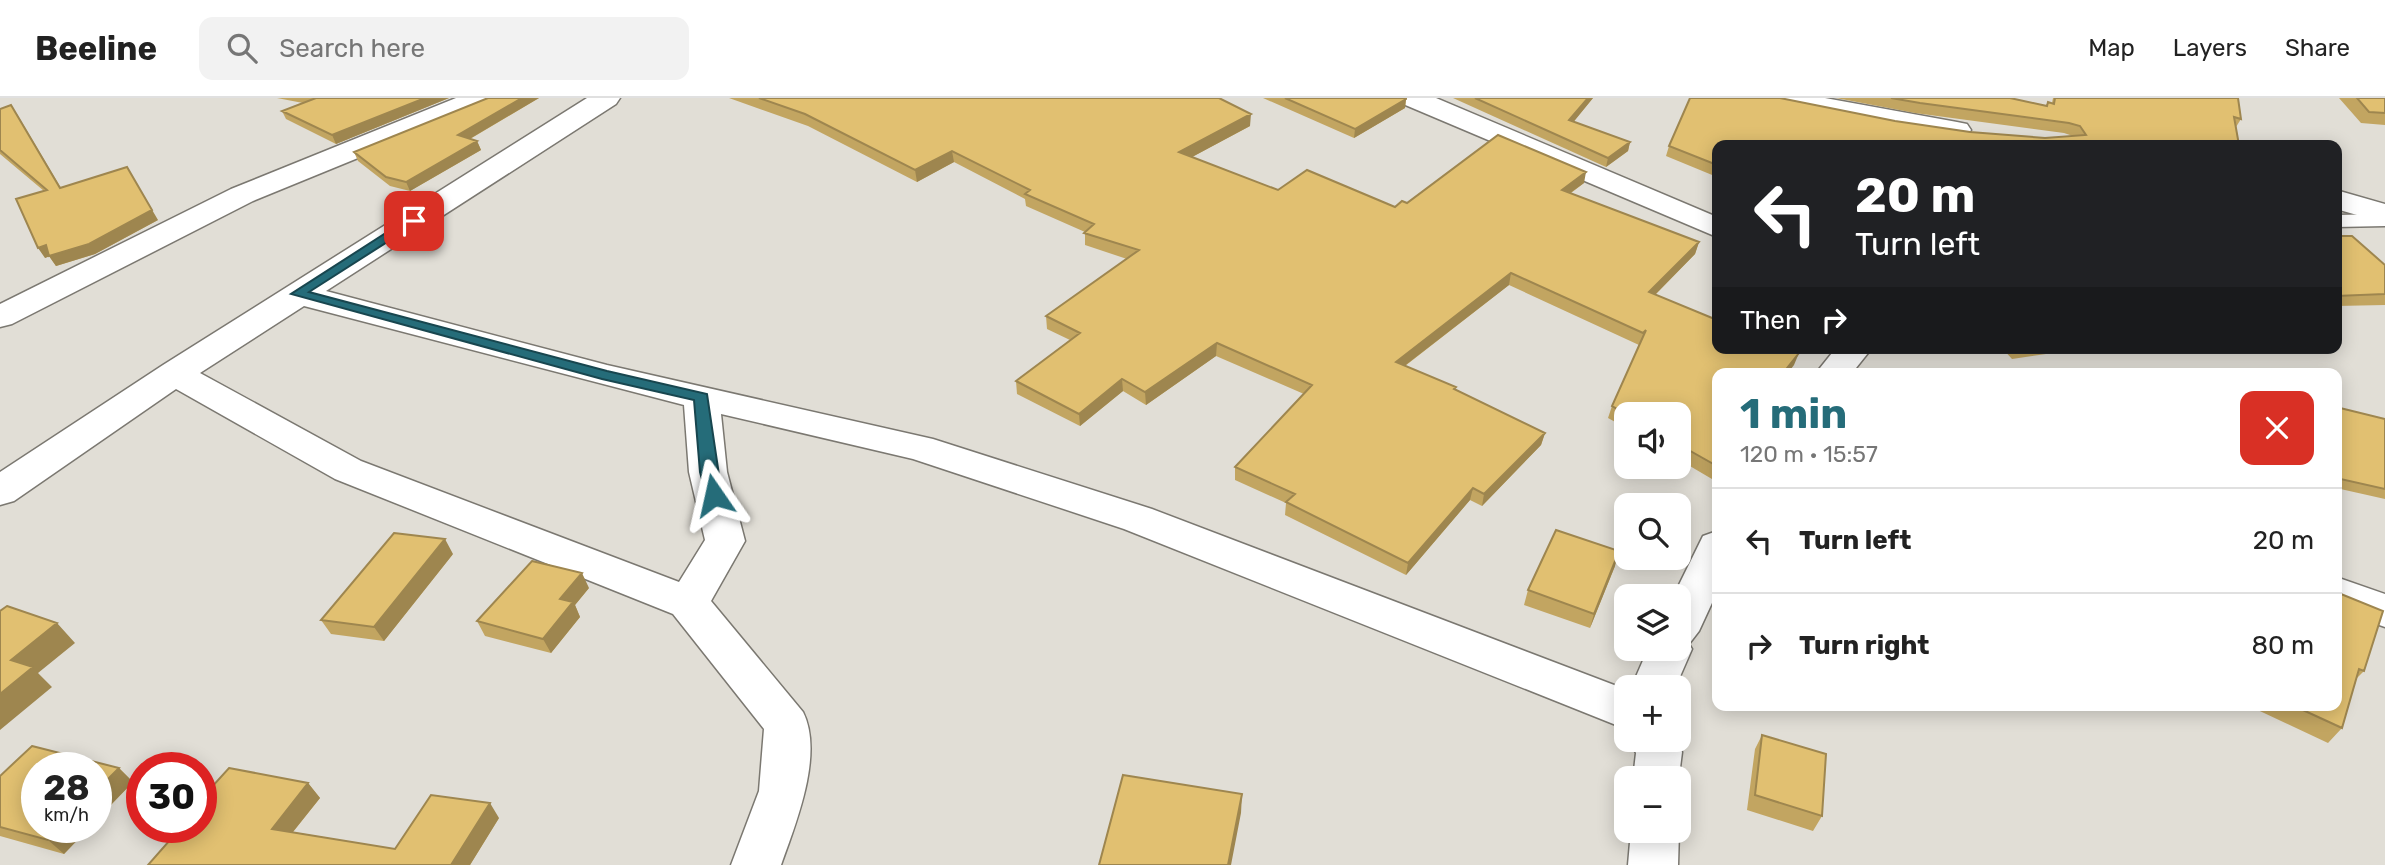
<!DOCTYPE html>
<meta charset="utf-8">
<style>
:root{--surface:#fff;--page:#f2f2f2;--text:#222;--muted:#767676;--line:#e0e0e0;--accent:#256c79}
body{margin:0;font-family:Rubik,sans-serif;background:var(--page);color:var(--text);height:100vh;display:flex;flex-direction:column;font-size:26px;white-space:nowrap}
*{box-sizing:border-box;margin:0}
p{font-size:23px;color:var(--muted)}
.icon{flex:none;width:38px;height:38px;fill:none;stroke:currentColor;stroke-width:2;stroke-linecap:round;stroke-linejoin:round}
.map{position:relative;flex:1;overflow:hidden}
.side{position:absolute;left:1712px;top:270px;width:630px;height:343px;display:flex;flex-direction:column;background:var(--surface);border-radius:14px;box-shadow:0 4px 18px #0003}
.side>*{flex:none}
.banner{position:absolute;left:1712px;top:42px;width:630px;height:214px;border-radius:14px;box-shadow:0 4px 18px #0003;background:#202124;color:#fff;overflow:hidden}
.tools{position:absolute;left:1614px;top:304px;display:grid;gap:14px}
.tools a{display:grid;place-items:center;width:77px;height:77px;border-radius:14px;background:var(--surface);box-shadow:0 4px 18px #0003;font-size:35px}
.speed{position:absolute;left:21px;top:654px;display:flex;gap:14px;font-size:35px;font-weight:700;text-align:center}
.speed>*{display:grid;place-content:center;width:91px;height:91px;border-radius:50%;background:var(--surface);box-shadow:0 4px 18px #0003;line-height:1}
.speed small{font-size:18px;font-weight:400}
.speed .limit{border:10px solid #d22;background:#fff;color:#111}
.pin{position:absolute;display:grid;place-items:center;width:60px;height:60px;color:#fff;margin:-30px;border-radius:14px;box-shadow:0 4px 10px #0006}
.me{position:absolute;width:77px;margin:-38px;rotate:349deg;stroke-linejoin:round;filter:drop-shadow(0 0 5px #0008)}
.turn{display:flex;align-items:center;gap:24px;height:147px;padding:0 28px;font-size:32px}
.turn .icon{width:91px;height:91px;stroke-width:2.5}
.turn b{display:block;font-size:49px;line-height:60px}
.then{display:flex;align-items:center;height:66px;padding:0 28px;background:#0003;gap:14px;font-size:26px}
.round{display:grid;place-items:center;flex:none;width:74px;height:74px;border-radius:14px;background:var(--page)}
.summary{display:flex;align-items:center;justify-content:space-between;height:119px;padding:0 28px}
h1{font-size:42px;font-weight:700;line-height:52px;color:var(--accent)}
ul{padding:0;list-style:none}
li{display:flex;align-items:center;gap:21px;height:105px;padding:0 28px;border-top:2px solid var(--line)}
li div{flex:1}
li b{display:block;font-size:26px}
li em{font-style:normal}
header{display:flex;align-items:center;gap:42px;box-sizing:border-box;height:98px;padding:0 35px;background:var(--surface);border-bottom:2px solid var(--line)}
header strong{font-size:33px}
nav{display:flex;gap:38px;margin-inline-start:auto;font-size:24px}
.search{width:490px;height:63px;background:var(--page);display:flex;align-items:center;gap:18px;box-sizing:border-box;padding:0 24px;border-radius:14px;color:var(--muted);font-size:26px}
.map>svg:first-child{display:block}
</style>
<header>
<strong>Beeline</strong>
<div class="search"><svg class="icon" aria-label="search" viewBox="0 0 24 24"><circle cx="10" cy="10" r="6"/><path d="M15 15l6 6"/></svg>Search here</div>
<nav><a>Map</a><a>Layers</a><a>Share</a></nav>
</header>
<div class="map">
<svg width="2385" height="767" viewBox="0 0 2385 767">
<rect width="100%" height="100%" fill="#e1ded6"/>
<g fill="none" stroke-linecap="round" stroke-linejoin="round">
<defs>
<path id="lane" d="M 2385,116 L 2385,128 L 2336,129 L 2336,117 Z"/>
<path id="street" d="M 456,0 L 494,0 L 490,6 L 253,103 L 12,226 L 0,229 L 0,206 L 231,91 Z
M 587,0 L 620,0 L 616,6 L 326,193 L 607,267 L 933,341 L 1152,411 L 1622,590 L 1626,592 L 1626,631 L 1124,431 L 913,361 L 721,316 L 727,374 L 745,443 L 711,503 L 803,614 C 824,656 796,725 781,767 L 731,767 L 759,693 L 764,631 L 673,516 L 335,381 L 176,291 L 14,403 L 0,407 L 0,374 L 163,267 ZM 304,208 L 684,307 L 689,374 L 705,442 L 679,484 L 361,363 L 200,275 Z
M 1399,0 L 1436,0 L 1717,119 L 1717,139 L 1403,6 Z
M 1766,0 L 1825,0 L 1957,24 L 1967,26 L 1971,32 L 1967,38 L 1957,40 L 1780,8 L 1770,6 Z
M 2336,92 L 2385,106 L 2385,125 L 2336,111 Z
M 1836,250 L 1872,250 L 1852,275 L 1816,275 Z
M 1717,433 L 1717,494 L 1699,533 L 1689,546 L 1692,551 L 1675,590 L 1631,590 L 1648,551 L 1678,551 L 1678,499 L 1673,499 L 1703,438 Z
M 2336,479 L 2385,496 L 2385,529 L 2336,512 Z
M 1629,642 L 1677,642 L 1682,654 L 1678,686 L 1678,681 L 1633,681 L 1636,655 Z
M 1678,730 L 1679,733 L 1678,767 L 1628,767 L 1631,733 L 1678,733 Z"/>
</defs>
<use href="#lane" stroke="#7b7871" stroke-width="3"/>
<use href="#street" stroke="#7b7871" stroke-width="3"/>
<use href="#lane" fill="#fff" fill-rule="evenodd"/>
<use href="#street" fill="#fff" fill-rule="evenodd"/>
</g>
<path fill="#c2a561" d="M 277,0 L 449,0 L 336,46 L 286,21 L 282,13 L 303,5 Z
M 488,0 L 539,0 L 470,41 L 477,43 L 481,52 L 410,93 L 390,88 L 358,63 L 354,54 Z
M 729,0 L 1219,0 L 1250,28 L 1192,59 L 1278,92 L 1395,109 L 1407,105 L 1584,85 L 1571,95 L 1699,144 L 1695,156 L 1655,197 L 1794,267 L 1717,275 L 1717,384 L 1678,361 L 1678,317 L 1626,317 L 1626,330 L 1608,320 L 1612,308 L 1639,247 L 1509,187 L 1405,268 L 1456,289 L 1455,291 L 1545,335 L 1541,347 L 1482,408 L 1470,402 L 1406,477 L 1285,417 L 1286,405 L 1235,382 L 1235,369 L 1304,296 L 1216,258 L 1146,307 L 1123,293 L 1080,328 L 1017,296 L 1016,283 L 1070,242 L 1047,231 L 1046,218 L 1127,161 L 1085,147 L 1085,134 L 1026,108 L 1025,101 L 954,64 L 917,84 L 808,28 Z
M 1263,0 L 1406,0 L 1406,1 L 1405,10 L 1354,40 Z
M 1453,0 L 1593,0 L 1573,24 L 1630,44 L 1628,53 L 1606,69 Z
M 1836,0 L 2010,0 L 2046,8 L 2048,4 L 2052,5 L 2053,0 L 2238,0 L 2241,21 L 2236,29 L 2239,47 L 1717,47 L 1717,79 L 1666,58 L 1669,48 L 1895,23 L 1970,34 L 2045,40 L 2073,38 L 2064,35 L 1915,15 Z
M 2339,0 L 2385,0 L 2385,27 L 2361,25 Z
M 0,11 L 17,16 L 61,90 L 158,122 L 95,156 L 56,168 L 49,158 L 45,160 L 44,93 L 0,56 Z
M 2336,138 L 2385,167 L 2385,207 L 2336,208 Z
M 2002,250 L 2088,250 L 2012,261 Z
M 2336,309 L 2385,321 L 2385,401 L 2336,390 Z
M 453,456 L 384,543 L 331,536 L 321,522 Z
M 1615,468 L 1590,530 L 1524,507 L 1528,492 Z
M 589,490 L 575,507 L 580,519 L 551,555 L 485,538 L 477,523 Z
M 2336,494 L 2364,573 L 2356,581 L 2342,630 L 2328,645 L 2247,607 L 2336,607 Z
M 1762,637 L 1822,718 L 1813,733 L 1747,712 L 1755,651 Z
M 119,670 L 133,684 L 64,756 L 0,738 L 0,678 Z
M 308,685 L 320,700 L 293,734 L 395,751 L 499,720 L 470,767 L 148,767 L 170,741 L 158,730 L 211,690 Z"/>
<path fill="#9e864f" d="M 425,0 L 449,0 L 336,46 L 332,37 Z
M 522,0 L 539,0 L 461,46 L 458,37 Z
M 1588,0 L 1593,0 L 1567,32 L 1569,22 Z
M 1406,1 L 1405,10 L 1354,40 L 1355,31 Z
M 1251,16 L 1250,28 L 1179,66 L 1179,54 Z
M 477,43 L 481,52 L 410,93 L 406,84 Z
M 1630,44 L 1628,53 L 1606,69 L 1608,60 Z
M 952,53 L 954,64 L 917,84 L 915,72 Z
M 127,69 L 158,122 L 95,156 L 56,168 L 49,158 Z
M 1586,74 L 1584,85 L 1559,103 L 1562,92 Z
M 1699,144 L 1695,156 L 1646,206 L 1649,194 Z
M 46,147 L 53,157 L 45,160 L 38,150 Z
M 1511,175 L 1509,187 L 1394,276 L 1396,264 Z
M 1217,245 L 1216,258 L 1146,307 L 1145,294 Z
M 1799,255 L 1794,267 L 1788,275 L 1783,275 Z
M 1122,281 L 1123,293 L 1080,328 L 1079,316 Z
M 1545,335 L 1541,347 L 1482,408 L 1484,396 Z
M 1473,390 L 1470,402 L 1406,477 L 1408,465 Z
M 445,441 L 453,456 L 384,543 L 374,529 Z
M 1619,453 L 1615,468 L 1590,530 L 1594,516 Z
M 582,475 L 589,490 L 575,507 L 580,519 L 551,555 L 543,541 L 560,501 Z
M 57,525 L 75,545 L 38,575 L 52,589 L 0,632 L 0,596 L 11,562 Z
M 119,670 L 133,684 L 96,722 L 96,693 Z
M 308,685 L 320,700 L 284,745 L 272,731 Z
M 1242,696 L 1241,715 L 1231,767 L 1228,767 Z
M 490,705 L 499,720 L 470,767 L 451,767 Z
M 60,730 L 89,730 L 64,756 L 48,742 Z"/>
<path fill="#e1c071" stroke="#9e864f" stroke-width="2" d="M 316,0 L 425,0 L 332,37 L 282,13 Z
M 488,0 L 522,0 L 458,37 L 477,43 L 406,84 L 386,79 L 354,54 Z
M 759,0 L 1219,0 L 1251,16 L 1179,54 L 1278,92 L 1307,72 L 1395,109 L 1402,103 L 1407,105 L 1498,37 L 1586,74 L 1562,92 L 1699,144 L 1649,194 L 1717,222 L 1717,250 L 1787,250 L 1799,255 L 1783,275 L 1717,275 L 1717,368 L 1678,346 L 1678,317 L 1628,317 L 1612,308 L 1646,232 L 1643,235 L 1511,175 L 1396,264 L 1456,289 L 1454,291 L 1545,335 L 1484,396 L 1473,390 L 1408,465 L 1286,404 L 1295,396 L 1235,369 L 1312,287 L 1217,245 L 1145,294 L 1122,281 L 1079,316 L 1016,283 L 1080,235 L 1046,218 L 1139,152 L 1084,135 L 1094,126 L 1025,96 L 1030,92 L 952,53 L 915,72 L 805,16 Z
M 1285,0 L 1406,0 L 1406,1 L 1355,31 Z
M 1475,0 L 1588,0 L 1569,22 L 1630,44 L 1608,60 Z
M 1690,0 L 1780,0 L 1895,23 L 1970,34 L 2045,40 L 2086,37 L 2080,28 L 2069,25 L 1920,5 L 1891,0 L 2010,0 L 2047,8 L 2048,4 L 2054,6 L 2055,0 L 2238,0 L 2241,21 L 2234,19 L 2239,47 L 1717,47 L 1717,67 L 1669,48 Z
M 2357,0 L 2385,0 L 2385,15 L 2369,14 Z
M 11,7 L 60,90 L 127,69 L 152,112 L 89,146 L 49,158 L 46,147 L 38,150 L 16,101 L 47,92 L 0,52 L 0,11 Z
M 2336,138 L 2352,138 L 2385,167 L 2385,196 L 2336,198 Z
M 2336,309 L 2385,321 L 2385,391 L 2336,380 Z
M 1556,432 L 1619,453 L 1594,516 L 1528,492 Z
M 394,435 L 445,441 L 374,529 L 321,522 Z
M 532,463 L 582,475 L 560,501 L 573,504 L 543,541 L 477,523 Z
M 2336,494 L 2383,513 L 2364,573 L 2359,571 L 2342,630 L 2292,607 L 2336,607 Z
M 7,508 L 57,525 L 11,562 L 33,569 L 0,596 L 0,513 Z
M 1762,637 L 1826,656 L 1822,718 L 1755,697 Z
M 32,648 L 119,670 L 96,693 L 96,670 L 37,670 L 37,730 L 60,730 L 48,742 L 0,729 L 0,678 Z
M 229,670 L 308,685 L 272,731 L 395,751 L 431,697 L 490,705 L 451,767 L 148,767 L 178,733 L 161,730 L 201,730 L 201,688 L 211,690 Z
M 1123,677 L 1242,696 L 1228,767 L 1099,767 Z"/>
<path fill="#256c79" stroke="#18464f" stroke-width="2" d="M 409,120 L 420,123 L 309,194 L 607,273 L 707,296 L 722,397 L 720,401 L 714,403 L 706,397 L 700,374 L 694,302 L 602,281 L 291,196 Z"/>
</svg>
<div class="tools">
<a><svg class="icon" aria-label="sound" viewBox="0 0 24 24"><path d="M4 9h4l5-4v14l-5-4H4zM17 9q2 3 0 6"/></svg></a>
<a><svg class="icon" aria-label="search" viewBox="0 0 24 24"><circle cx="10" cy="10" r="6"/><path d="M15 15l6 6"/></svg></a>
<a><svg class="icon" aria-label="layers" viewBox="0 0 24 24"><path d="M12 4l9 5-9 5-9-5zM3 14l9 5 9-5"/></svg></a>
<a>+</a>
<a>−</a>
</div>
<div class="speed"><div>28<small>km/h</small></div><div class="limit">30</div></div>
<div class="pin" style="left:414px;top:123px;background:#d93025"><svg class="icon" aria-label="arrive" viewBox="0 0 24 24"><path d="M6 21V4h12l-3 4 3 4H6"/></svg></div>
<svg class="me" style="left:714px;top:397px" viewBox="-20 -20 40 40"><path d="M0-17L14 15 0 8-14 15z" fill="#256c79" stroke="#fff" stroke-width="4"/></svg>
<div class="banner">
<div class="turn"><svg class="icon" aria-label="left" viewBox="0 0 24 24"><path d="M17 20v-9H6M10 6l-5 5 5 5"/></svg><div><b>20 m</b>Turn left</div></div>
<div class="then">Then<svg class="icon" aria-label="right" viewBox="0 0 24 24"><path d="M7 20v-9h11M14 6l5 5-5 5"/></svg></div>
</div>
<section class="side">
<div class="summary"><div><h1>1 min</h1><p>120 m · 15:57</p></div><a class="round" style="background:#d93025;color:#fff"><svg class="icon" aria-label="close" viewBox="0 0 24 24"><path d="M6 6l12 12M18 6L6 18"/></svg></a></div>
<ul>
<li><svg class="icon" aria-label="left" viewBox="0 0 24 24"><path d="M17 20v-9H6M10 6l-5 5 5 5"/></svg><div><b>Turn left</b></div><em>20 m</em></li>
<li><svg class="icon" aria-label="right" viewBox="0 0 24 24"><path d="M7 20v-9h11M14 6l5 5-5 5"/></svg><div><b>Turn right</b></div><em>80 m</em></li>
</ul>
</section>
</div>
